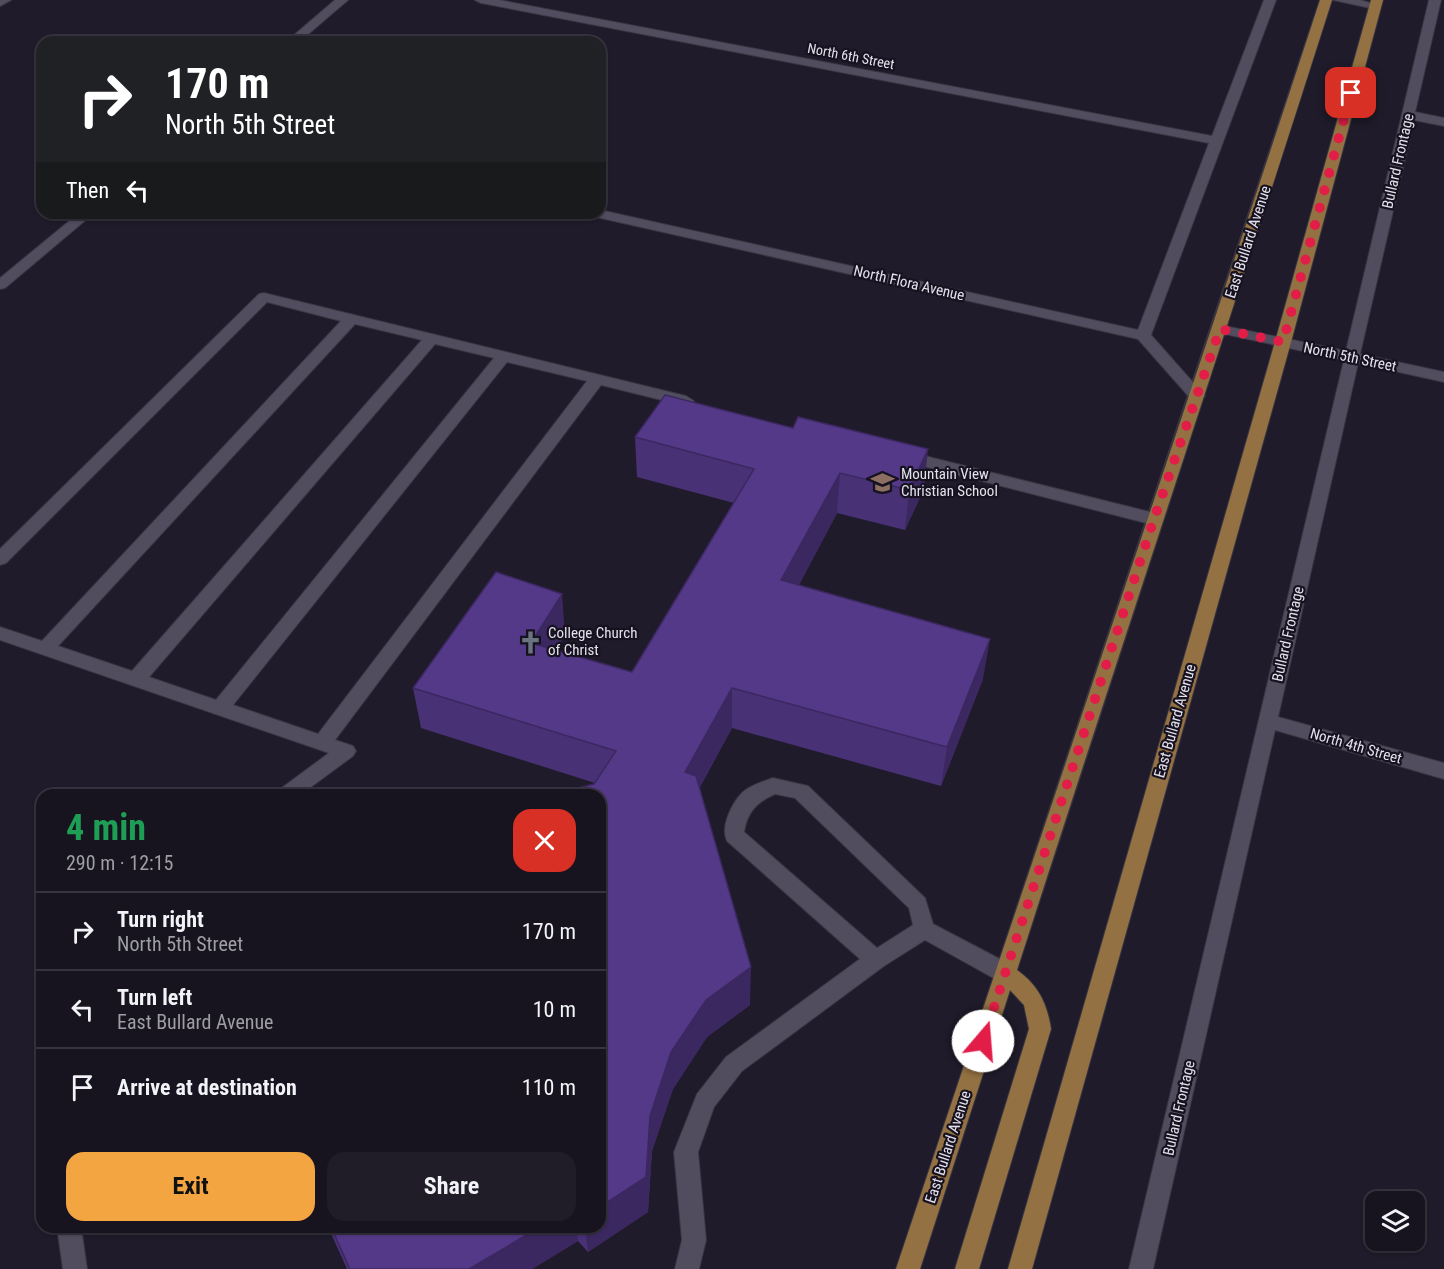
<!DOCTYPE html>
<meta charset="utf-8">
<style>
:root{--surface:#171420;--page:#201d29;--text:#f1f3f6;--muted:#9e9ea5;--line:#36333e;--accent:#f2a541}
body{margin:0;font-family:"Roboto Condensed",sans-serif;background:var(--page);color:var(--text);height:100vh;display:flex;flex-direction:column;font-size:22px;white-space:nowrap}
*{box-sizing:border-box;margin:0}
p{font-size:20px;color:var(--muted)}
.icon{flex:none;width:33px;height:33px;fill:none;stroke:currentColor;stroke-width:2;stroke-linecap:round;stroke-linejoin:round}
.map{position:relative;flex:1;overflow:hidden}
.details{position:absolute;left:36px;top:789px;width:570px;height:444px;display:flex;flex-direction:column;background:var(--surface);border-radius:18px;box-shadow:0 2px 4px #0004,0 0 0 2px var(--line)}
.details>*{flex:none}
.top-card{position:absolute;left:36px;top:36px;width:570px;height:183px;border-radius:18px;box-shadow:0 2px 4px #0004,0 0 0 2px var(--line);background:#202124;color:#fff;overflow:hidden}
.tools{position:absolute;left:1365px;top:1191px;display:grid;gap:12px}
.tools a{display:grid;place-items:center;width:60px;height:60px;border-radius:12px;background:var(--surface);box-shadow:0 2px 4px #0004,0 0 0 2px var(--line);font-size:30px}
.pin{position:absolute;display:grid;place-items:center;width:51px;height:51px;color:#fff;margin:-26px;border-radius:12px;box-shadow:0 3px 9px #0006}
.me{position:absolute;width:66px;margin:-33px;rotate:18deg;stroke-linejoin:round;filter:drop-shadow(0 0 4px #0008)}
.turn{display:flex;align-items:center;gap:21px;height:126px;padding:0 30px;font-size:27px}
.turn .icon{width:78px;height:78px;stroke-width:2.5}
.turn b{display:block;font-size:42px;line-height:51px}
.then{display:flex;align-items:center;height:57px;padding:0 30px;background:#0003;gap:12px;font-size:22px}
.round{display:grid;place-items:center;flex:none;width:63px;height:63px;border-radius:18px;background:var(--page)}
.head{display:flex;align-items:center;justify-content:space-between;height:102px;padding:0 30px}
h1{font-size:36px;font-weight:700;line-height:45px;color:#1e9e55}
.primary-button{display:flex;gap:12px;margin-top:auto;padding:12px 30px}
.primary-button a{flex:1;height:69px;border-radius:18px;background:var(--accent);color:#111;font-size:24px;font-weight:700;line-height:69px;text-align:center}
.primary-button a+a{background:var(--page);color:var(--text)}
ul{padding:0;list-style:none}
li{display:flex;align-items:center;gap:18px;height:78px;padding:0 30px;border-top:2px solid var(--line)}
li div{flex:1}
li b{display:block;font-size:22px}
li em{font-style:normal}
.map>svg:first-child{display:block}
</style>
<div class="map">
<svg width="1444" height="1269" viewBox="0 0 1444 1269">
<rect width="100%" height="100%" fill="#1f1b2a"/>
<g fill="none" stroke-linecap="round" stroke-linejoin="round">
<defs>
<path id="service" d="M 264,293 L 686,396 L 694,401 L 686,406 L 601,385 L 335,740 L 353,746 L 356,751 L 353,756 L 300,795 L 276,795 L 279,790 L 329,753 L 0,640 L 0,627 L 42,641 L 341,321 L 267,302 L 6,563 L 0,565 L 0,549 L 259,294 ZM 355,324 L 422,340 L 132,671 L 58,646 ZM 435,344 L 494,358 L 216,700 L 149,677 ZM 507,362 L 587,381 L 318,734 L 233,705 Z
M 905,451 L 1154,513 L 1162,519 L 1154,525 L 899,460 L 897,456 L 899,452 Z
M 773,778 L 808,786 L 925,898 L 933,924 L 1013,966 L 1016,973 L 1013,980 L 1005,982 L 997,980 L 925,940 L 884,966 L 742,1071 L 714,1107 L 698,1152 L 706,1240 L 699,1269 L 675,1269 L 682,1240 L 674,1152 L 697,1094 L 726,1057 L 860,959 L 727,841 C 720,827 732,803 742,793 C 749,786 764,781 773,778 ZM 775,794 L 795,798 L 909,908 L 913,925 L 877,948 L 744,832 C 747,812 757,802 775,794 Z
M 57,1227 L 81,1227 L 87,1269 L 63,1269 Z"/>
<path id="minor" d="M 0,0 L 11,0 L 0,6 Z
M 335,0 L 348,0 L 299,42 L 286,42 Z
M 475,0 L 499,0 L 1212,136 L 1264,0 L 1276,0 L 1151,335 L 1205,396 L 1197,401 L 1191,399 L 1138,339 L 596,217 L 589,213 L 600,213 L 600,210 L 1138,330 L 1209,143 L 481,3 Z
M 1333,0 L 1360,0 L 1381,6 L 1375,9 Z
M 1429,0 L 1441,0 L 1415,112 L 1444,118 L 1444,126 L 1414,120 L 1360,354 L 1444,372 L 1444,382 L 1358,363 L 1278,717 L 1444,763 L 1444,779 L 1275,730 L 1153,1269 L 1129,1269 L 1344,360 L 1220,333 L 1213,329 L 1220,325 L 1346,351 Z
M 79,213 L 94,213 L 5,288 L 0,289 L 0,278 Z"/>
<path id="primary" d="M 1320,0 L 1332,0 C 1229,324 1121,646 1017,970 C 1038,985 1047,1003 1051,1029 L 979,1269 L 955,1269 L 1029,1029 L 1024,1005 L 1010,990 L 920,1269 L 896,1269 C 1037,846 1181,424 1320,0 Z
M 1371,0 L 1383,0 L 1291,342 L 1032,1269 L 1008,1269 L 1275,342 Z"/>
</defs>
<use href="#service" stroke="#393642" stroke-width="2"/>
<use href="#minor" stroke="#393642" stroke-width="2"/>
<use href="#primary" stroke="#393642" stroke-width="2"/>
<use href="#service" fill="#514d5e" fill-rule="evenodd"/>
<use href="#minor" fill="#514d5e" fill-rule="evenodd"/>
<use href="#primary" fill="#947142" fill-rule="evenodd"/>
</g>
<path fill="#493176" d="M 665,395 L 924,489 L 905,530 L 837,513 L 799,585 L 983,679 L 941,786 L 732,728 L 700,787 L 750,1005 L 707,1037 L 673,1089 L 652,1151 L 648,1212 L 588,1252 L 578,1241 L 532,1269 L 347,1269 L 328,1227 L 600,1227 L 601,1037 L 600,1033 L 600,795 L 594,784 L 595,783 L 421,728 L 413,688 L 565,635 L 556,650 L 632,672 L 734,503 L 637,477 L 635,437 Z"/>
<path fill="#3c2860" d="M 928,449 L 924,489 L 905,530 L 909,490 Z
M 840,473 L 837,513 L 780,620 L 781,580 Z
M 562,594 L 565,635 L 535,683 L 531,643 Z
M 990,639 L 983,679 L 941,786 L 947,747 Z
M 732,688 L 732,728 L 686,811 L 685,772 Z
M 751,967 L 750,1005 L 707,1037 L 673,1089 L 652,1151 L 648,1212 L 588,1252 L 585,1227 L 600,1227 L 600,1207 L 650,1116 L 671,1052 L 706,1000 Z
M 540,1227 L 576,1227 L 578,1241 L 532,1269 L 469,1269 Z"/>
<path fill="#553989" stroke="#3c2860" stroke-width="1.5" d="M 665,395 L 793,428 L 798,417 L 928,449 L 909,490 L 840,473 L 781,580 L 990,639 L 947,747 L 732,688 L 685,772 L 696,776 L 751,967 L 706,1000 L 671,1052 L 650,1116 L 646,1177 L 600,1207 L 600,1037 L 605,1035 L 600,1013 L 600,795 L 551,795 L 594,784 L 616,751 L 413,688 L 496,572 L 562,594 L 531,643 L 632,672 L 754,469 L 635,437 Z
M 331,1227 L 540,1227 L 469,1269 L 350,1269 Z"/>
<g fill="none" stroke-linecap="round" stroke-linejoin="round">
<path stroke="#e11d48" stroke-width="10" stroke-dasharray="0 18" d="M 983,1041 L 1154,519 L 1220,329 L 1283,342 L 1351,93"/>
</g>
<defs>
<symbol id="school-bare" viewBox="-9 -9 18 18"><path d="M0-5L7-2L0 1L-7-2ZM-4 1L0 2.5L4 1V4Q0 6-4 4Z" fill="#8d6e63" stroke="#161220" stroke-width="2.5" paint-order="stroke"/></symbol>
<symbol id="church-bare" viewBox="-9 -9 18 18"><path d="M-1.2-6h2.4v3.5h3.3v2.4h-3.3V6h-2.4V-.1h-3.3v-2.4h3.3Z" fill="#6b7280" stroke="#161220" stroke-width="2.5" paint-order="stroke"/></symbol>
</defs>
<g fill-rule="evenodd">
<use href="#school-bare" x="866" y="466" width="33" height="33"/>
<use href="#church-bare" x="514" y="626" width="33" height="33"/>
</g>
<g text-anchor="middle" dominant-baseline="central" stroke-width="4.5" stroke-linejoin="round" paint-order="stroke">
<g font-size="14" fill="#e4e1ec" stroke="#161220">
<text transform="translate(851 56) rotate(11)">North 6th Street</text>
</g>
<g font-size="15" fill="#e4e1ec" stroke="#161220">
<text transform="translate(1398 161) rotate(-77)">Bullard Frontage</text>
<text transform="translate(1248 242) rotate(-72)">East Bullard Avenue</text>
<text transform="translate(909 283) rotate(13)">North Flora Avenue</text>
<text transform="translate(1350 357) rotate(12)">North 5th Street</text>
<text transform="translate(1288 634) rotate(-77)">Bullard Frontage</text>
<text transform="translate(1175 721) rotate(-74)">East Bullard Avenue</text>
<text transform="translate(1356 746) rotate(16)">North 4th Street</text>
<text transform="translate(1179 1108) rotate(-77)">Bullard Frontage</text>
<text transform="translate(948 1147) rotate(-72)">East Bullard Avenue</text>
</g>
<g font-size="15" fill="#e4e1ec" stroke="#161220" text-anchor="start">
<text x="901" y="474">Mountain View<tspan x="901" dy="17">Christian School</tspan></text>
<text x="548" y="633">College Church<tspan x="548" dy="17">of Christ</tspan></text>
</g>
</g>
</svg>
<div class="tools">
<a><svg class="icon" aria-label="layers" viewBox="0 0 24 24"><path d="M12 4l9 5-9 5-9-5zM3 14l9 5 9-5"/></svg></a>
</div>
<div class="pin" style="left:1351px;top:93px;background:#d93025"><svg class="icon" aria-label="arrive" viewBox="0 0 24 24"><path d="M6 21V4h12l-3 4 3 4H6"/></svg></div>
<svg class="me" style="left:983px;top:1041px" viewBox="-20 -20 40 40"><circle r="19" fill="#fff"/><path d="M0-13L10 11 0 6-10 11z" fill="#e11d48"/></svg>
<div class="top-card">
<div class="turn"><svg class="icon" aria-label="right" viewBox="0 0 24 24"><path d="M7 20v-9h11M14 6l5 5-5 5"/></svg><div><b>170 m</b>North 5th Street</div></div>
<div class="then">Then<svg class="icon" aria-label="left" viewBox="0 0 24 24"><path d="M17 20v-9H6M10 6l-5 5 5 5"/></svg></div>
</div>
<section class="details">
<div class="head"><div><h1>4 min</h1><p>290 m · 12:15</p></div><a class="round" style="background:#d93025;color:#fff"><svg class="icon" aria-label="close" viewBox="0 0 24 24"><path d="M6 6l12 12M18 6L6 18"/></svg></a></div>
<ul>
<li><svg class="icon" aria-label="right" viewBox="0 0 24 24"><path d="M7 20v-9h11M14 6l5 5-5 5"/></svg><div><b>Turn right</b><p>North 5th Street</p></div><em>170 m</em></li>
<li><svg class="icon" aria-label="left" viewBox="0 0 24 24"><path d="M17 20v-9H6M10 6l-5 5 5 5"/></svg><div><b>Turn left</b><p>East Bullard Avenue</p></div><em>10 m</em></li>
<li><svg class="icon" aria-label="arrive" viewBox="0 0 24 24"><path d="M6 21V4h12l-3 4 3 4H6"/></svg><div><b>Arrive at destination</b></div><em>110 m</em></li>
</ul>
<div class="primary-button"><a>Exit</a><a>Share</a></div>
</section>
</div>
